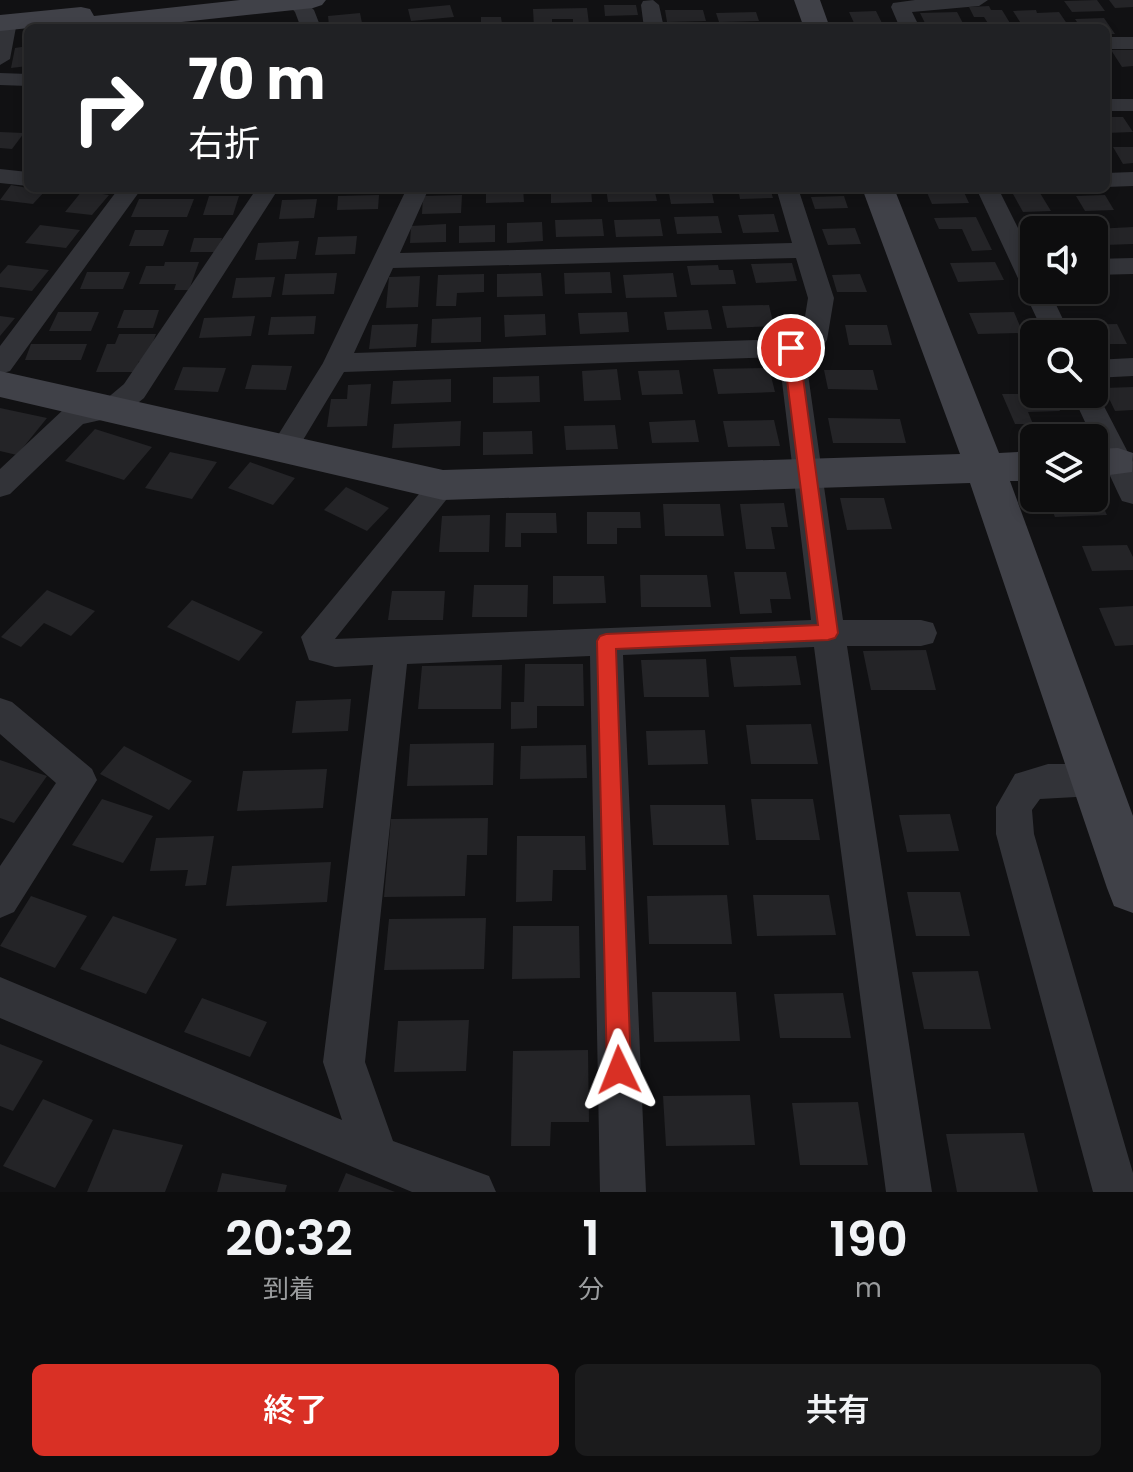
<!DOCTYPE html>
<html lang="ja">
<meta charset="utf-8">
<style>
:root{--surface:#0d0d0e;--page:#1b1b1c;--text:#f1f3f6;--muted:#9a9c9e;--line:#2d2d2e;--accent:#d93025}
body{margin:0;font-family:Poppins,"Noto Sans JP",sans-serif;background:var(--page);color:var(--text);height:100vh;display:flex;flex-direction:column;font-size:30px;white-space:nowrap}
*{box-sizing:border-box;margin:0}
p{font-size:26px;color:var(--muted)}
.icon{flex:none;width:44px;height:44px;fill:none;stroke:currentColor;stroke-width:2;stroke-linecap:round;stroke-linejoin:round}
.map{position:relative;height:1192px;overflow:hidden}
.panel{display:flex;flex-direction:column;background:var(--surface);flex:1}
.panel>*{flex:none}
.top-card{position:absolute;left:24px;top:24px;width:1086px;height:168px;border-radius:12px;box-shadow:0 4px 12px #0003,0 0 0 2px var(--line);background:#202124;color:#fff;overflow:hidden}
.tools{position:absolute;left:1020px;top:216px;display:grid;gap:16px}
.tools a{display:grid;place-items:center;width:88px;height:88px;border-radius:12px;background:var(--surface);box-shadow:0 4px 12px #0003,0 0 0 2px var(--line);font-size:40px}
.pin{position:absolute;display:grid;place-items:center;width:68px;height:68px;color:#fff;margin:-34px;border:4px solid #fff;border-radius:50%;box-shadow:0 2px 8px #0007}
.me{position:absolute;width:88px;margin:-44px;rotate:358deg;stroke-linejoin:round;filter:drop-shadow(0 0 6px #0008)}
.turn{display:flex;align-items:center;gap:28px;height:168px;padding:0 32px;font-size:36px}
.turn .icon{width:104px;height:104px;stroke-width:2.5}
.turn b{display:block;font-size:56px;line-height:68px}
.eta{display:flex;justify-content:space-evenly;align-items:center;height:136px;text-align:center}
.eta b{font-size:48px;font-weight:600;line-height:56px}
.action{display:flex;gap:16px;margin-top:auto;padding:16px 32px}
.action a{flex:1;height:92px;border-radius:12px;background:var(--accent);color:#fff;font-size:32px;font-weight:600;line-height:92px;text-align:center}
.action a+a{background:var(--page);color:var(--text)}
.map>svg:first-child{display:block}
</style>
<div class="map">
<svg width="1133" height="1192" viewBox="0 0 1133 1192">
<rect width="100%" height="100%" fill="#111113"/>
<path fill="#242427" d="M 1097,0 L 1105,11 L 1072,12 L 1064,1 Z
M 1109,0 L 1133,0 L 1133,7 L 1115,8 Z
M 450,5 L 454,17 L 411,21 L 408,9 Z
M 604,5 L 636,5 L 638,15 L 605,16 Z
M 989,6 L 991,10 L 1002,10 L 1013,28 L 991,28 L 984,17 L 974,17 L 969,7 Z
M 587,8 L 589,24 L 573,24 L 573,19 L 552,19 L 552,28 L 534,28 L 533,9 Z
M 665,10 L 703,10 L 706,21 L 667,22 Z
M 1036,10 L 1037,13 L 1059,12 L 1070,28 L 1048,28 L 1044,22 L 1020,22 L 1013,11 Z
M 876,11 L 882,23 L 854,23 L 849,12 Z
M 756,12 L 759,21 L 719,22 L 716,13 Z
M 957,12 L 965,27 L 927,27 L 920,13 Z
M 360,13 L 362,23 L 329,26 L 328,16 Z
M 481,17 L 501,17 L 502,24 L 481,25 Z
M 1104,18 L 1115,34 L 1106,34 L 1106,28 L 1081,28 L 1075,19 Z
M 28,46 L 28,66 L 11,68 L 15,48 Z
M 1111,50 L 1133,50 L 1133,66 L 1122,67 Z
M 1106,117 L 1123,117 L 1133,132 L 1106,133 Z
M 0,132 L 24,133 L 12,149 L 0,148 Z
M 1113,147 L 1133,147 L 1133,163 L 1123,164 Z
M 11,185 L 28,188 L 46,190 L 33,204 L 0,200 Z
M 523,188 L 524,202 L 486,203 L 486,189 Z
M 551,188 L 591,188 L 592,202 L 551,203 Z
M 606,188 L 654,188 L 657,201 L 608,202 Z
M 668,188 L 711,188 L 714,203 L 671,204 Z
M 738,188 L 770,188 L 773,198 L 740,199 Z
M 925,188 L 962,188 L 969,203 L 932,204 Z
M 82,191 L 109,195 L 92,215 L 65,212 Z
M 1040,193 L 1051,211 L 1023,212 L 1013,194 Z
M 379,195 L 378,209 L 337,210 L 338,196 Z
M 462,195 L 461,213 L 422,214 L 423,196 Z
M 1105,195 L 1114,210 L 1085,211 L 1076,196 Z
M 209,196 L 239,196 L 233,215 L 203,215 Z
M 844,196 L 848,208 L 815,209 L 811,197 Z
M 139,199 L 194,199 L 187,217 L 131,217 Z
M 317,199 L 314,218 L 279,219 L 282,200 Z
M 774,214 L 779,232 L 743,233 L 738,215 Z
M 718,216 L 722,233 L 677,234 L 674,217 Z
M 976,217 L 992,250 L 972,251 L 962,229 L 939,229 L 934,218 Z
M 602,219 L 604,236 L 556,237 L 555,220 Z
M 660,219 L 663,236 L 616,237 L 614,220 Z
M 542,222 L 543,241 L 507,243 L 507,223 Z
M 446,224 L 446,242 L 410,243 L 411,226 Z
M 40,225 L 80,230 L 66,248 L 25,243 Z
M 495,225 L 495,242 L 459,243 L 459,226 Z
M 1133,227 L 1133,244 L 1105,245 L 1095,229 Z
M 855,228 L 861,244 L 828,245 L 822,229 Z
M 135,230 L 169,230 L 163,246 L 129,246 Z
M 357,236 L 355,254 L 315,255 L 318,237 Z
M 194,238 L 222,238 L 218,252 L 190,252 Z
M 299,241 L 296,259 L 255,260 L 258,243 Z
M 165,262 L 199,262 L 189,290 L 174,290 L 176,284 L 139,284 L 146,266 L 164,266 Z
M 995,262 L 1004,280 L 958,282 L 950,263 Z
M 792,263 L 797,281 L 756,283 L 751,264 Z
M 8,265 L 49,270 L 32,291 L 0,287 L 0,274 Z
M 718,265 L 719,270 L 733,270 L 736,284 L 691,285 L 687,266 Z
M 87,272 L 130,272 L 123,289 L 80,289 Z
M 610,272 L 612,293 L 565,294 L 564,273 Z
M 337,273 L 334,294 L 282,295 L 285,274 Z
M 541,273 L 543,296 L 497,297 L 497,274 Z
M 673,273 L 677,297 L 626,298 L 623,275 Z
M 484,274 L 484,292 L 457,293 L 456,306 L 436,306 L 438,275 Z
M 860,274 L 867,292 L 837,292 L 832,275 Z
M 420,276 L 418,307 L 386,308 L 389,277 Z
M 275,277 L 271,297 L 232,298 L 236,278 Z
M 1056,290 L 1096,290 L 1102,301 L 1062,302 Z
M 769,305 L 774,326 L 727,328 L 722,306 Z
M 124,310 L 159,310 L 153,328 L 117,328 Z
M 708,310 L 712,329 L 667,330 L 664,312 Z
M 58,312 L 99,312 L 91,331 L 49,331 Z
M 627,312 L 629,332 L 580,334 L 578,313 Z
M 1014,312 L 1023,333 L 978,334 L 969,313 Z
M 545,314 L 546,335 L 505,337 L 504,315 Z
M 0,316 L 15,318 L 0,336 Z
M 255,316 L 251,336 L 199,338 L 204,318 Z
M 316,316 L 314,334 L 268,335 L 271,317 Z
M 481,317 L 481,342 L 431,343 L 432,319 Z
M 418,324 L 416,347 L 369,349 L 372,325 Z
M 1117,324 L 1127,344 L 1094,344 L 1094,334 L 1076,334 L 1072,325 Z
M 845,325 L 887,325 L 892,345 L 849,345 Z
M 119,334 L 156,334 L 146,361 L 139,361 L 135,372 L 96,372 L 107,344 L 115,344 Z
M 31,344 L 87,344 L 81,360 L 25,360 Z
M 252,365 L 292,366 L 286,390 L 245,389 Z
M 183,367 L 226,368 L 218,392 L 174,390 Z
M 769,368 L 775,392 L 718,394 L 713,369 Z
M 617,369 L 621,400 L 584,401 L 582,371 Z
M 679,370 L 683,394 L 642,395 L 638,371 Z
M 824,370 L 873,370 L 878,390 L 828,389 Z
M 539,376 L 540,402 L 493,403 L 493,377 Z
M 451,379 L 451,402 L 391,404 L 393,381 Z
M 371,384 L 367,426 L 327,427 L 331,399 L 347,399 L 348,385 Z
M 1133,387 L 1133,410 L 1115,411 L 1104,388 Z
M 1002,394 L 1053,394 L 1060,411 L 1028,412 L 1033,424 L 1015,424 Z
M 0,408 L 47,418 L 17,455 L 0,451 Z
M 828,418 L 900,419 L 906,443 L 833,443 Z
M 695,420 L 699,442 L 652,443 L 649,422 Z
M 774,420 L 780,446 L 728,447 L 723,421 Z
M 461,421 L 460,446 L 392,448 L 394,424 Z
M 615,425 L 618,449 L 566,450 L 564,426 Z
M 95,429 L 152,447 L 124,480 L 65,461 Z
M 532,431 L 533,454 L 483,455 L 483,432 Z
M 170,452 L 217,462 L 192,499 L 145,488 Z
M 250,462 L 295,478 L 273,505 L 228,488 Z
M 346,487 L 389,508 L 367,531 L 324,510 Z
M 1094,487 L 1107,515 L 1055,517 L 1047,498 L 1094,498 Z
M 840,498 L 884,498 L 892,529 L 847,530 Z
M 784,503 L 788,527 L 771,527 L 775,549 L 746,549 L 740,504 Z
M 663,504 L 720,504 L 724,536 L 665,536 Z
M 587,512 L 640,512 L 641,528 L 617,528 L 617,544 L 587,544 Z
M 506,513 L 556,513 L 557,533 L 521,533 L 521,547 L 505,547 Z
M 490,515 L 489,552 L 439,552 L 442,516 Z
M 1127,545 L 1133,557 L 1133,570 L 1092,571 L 1082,546 Z
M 734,572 L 786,572 L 791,599 L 770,599 L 772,613 L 740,614 Z
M 640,575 L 707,575 L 711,607 L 641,607 Z
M 553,576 L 604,576 L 606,603 L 553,604 Z
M 474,585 L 528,585 L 527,617 L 472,617 Z
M 47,590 L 95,611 L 71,636 L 44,623 L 21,647 L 1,637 Z
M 392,591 L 445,591 L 443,620 L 388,620 Z
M 192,600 L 263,632 L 239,661 L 167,627 Z
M 1133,606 L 1133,645 L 1115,646 L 1099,608 Z
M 926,650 L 936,690 L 871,690 L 863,651 Z
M 796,656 L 801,685 L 734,687 L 730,657 Z
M 706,659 L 709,697 L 644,697 L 641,660 Z
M 525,664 L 583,664 L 584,706 L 537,706 L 537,728 L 511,729 L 511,702 L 524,702 Z
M 502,665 L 501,709 L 418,709 L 422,666 Z
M 351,699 L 348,731 L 292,733 L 296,701 Z
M 811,724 L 818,764 L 751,764 L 746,725 Z
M 705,730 L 708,764 L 648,765 L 646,731 Z
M 494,743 L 493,785 L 407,786 L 410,744 Z
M 586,745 L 587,778 L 520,779 L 521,746 Z
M 124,746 L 192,781 L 169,810 L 100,774 Z
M 0,760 L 47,776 L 14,823 L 0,818 Z
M 327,769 L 323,808 L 237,811 L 243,771 Z
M 102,799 L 153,816 L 123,863 L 72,845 Z
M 751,799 L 813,799 L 820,840 L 756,840 Z
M 650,805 L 725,805 L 729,845 L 653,845 Z
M 950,814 L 959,851 L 907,852 L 899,815 Z
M 488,818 L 487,855 L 467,855 L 465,896 L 384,897 L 391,819 Z
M 214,836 L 206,885 L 185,886 L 188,870 L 150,871 L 156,838 Z
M 517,836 L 585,836 L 586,870 L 553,870 L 552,901 L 516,902 Z
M 331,862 L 327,902 L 226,906 L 232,866 Z
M 907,892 L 960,892 L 970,936 L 916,936 Z
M 727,895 L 732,944 L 649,944 L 647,896 Z
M 753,895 L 829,895 L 836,935 L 757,936 Z
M 31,896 L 87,916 L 55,968 L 0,946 Z
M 113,916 L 177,939 L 146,994 L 80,969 Z
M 486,918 L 484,969 L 384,970 L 389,919 Z
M 513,926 L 579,926 L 580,978 L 512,979 Z
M 978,971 L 991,1029 L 924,1029 L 912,972 Z
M 652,992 L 736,992 L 740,1041 L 654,1042 Z
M 843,993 L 851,1038 L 780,1038 L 774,994 Z
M 202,998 L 267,1022 L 250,1057 L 184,1032 Z
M 469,1020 L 466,1071 L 394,1072 L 398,1021 Z
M 0,1044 L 43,1061 L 13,1111 L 0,1106 Z
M 588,1050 L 589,1122 L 551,1122 L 550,1146 L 511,1146 L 513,1051 Z
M 750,1095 L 755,1145 L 666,1146 L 663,1096 Z
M 43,1099 L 93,1120 L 55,1188 L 3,1166 Z
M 858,1102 L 868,1165 L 800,1165 L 792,1103 Z
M 113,1129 L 183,1145 L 165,1192 L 87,1192 Z
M 1024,1133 L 1038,1192 L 957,1192 L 946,1134 Z
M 222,1173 L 287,1185 L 285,1192 L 217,1192 Z
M 346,1173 L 395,1192 L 338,1192 Z"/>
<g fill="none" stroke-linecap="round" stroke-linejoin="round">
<path fill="#323338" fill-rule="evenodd" d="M 284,0 L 304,0 L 314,10 L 321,28 L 301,28 L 295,12 Z
M 653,0 L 659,5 L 664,28 L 644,28 L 641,5 L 643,1 Z
M 915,0 L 988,0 L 979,6 L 912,12 L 920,28 L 900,28 L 891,7 L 893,3 Z
M 7,16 L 17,22 L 10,59 L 0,65 L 0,18 Z
M 1106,37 L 1133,37 L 1133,49 L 1106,49 Z
M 0,73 L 28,74 L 28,86 L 0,85 Z
M 1106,99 L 1133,99 L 1133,111 L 1106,111 Z
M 0,169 L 28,172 L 28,186 L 0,183 Z
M 1133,172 L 1133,186 L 1106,187 L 1106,173 Z
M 119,188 L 142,188 L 10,371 L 0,374 L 0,346 Z
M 257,188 L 279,188 L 144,398 L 123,415 L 83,424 L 10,494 L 0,497 L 0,469 L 64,409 L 105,400 L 124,384 Z
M 407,188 L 429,188 L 400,253 L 792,243 L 776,188 L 798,188 L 834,298 L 827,340 L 823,346 L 805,353 L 843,620 L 921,620 L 933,623 L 937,633 L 933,643 L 921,646 L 847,646 L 932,1192 L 886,1192 L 814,647 L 623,655 L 646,1192 L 600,1192 L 590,656 L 407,664 L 365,1062 L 393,1141 L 489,1176 L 496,1192 L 412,1192 L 0,1018 L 0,977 L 342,1120 L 323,1062 L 373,665 L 335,667 L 309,660 L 301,637 L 433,477 L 443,474 L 453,477 L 458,485 L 335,639 L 811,620 L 779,357 L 344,372 L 294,455 L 284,458 L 274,455 L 270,448 L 323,363 ZM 796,258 L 808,298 L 802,335 L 789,339 L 354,353 L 393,268 Z
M 976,188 L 998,188 L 1034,260 L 1034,290 L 1049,290 L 1070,334 L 1044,334 Z
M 1133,258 L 1133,274 L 1094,275 L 1094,259 Z
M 1133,358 L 1133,376 L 1094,378 L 1094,360 Z
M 1094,387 L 1133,462 L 1133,504 L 1122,501 L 1118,493 L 1072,394 L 1094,394 Z
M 0,698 L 12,702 L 92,769 L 97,780 L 14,912 L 0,918 L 0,866 L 56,783 L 0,734 Z
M 1048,764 L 1094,764 L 1107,769 L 1112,780 L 1107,791 L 1094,796 L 1040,799 L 1032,810 L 1034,834 L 1133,1173 L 1133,1192 L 1093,1192 L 996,834 L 996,807 L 1015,774 Z"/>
<path fill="#404148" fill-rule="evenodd" d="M 240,0 L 326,0 L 322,5 L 313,8 L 126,28 L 39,27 L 0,31 L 0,15 L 81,7 L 90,9 L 94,16 Z
M 794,0 L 820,0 L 830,28 L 804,28 Z
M 862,188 L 894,188 L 999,453 L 1034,451 L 1034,481 L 1010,481 L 1133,816 L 1133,913 L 1114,906 L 1107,888 L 970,483 L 443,500 L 0,397 L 0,371 L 443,470 L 960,454 Z
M 1118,448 L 1133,453 L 1132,472 L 1094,477 L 1094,449 Z"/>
</g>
<path fill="#d93025" stroke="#8d1f18" stroke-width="2" d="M 791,343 L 799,348 L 838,633 L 835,638 L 828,640 L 616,649 L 631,1070 L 628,1078 L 619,1082 L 611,1078 L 607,1070 L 597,641 L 600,636 L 606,634 L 818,625 L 783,348 Z"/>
</svg>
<div class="tools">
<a><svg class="icon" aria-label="sound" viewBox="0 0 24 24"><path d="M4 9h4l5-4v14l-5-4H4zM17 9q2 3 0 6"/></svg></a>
<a><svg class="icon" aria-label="search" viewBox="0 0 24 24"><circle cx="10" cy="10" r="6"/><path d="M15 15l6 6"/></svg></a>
<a><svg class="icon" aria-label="layers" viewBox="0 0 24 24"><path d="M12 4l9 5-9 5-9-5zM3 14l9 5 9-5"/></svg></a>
</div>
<div class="pin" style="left:791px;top:348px;background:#d93025"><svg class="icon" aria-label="arrive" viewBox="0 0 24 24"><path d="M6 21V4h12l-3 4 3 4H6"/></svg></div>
<svg class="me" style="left:619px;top:1070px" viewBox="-20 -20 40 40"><path d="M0-17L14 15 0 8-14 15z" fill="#d93025" stroke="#fff" stroke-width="4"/></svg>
<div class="top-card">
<div class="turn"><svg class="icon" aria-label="right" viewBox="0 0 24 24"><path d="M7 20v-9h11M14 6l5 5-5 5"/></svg><div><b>70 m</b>右折</div></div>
</div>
</div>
<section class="panel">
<div class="eta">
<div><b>20:32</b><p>到着</p></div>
<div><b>1</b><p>分</p></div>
<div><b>190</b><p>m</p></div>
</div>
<div class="action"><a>終了</a><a>共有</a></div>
</section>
